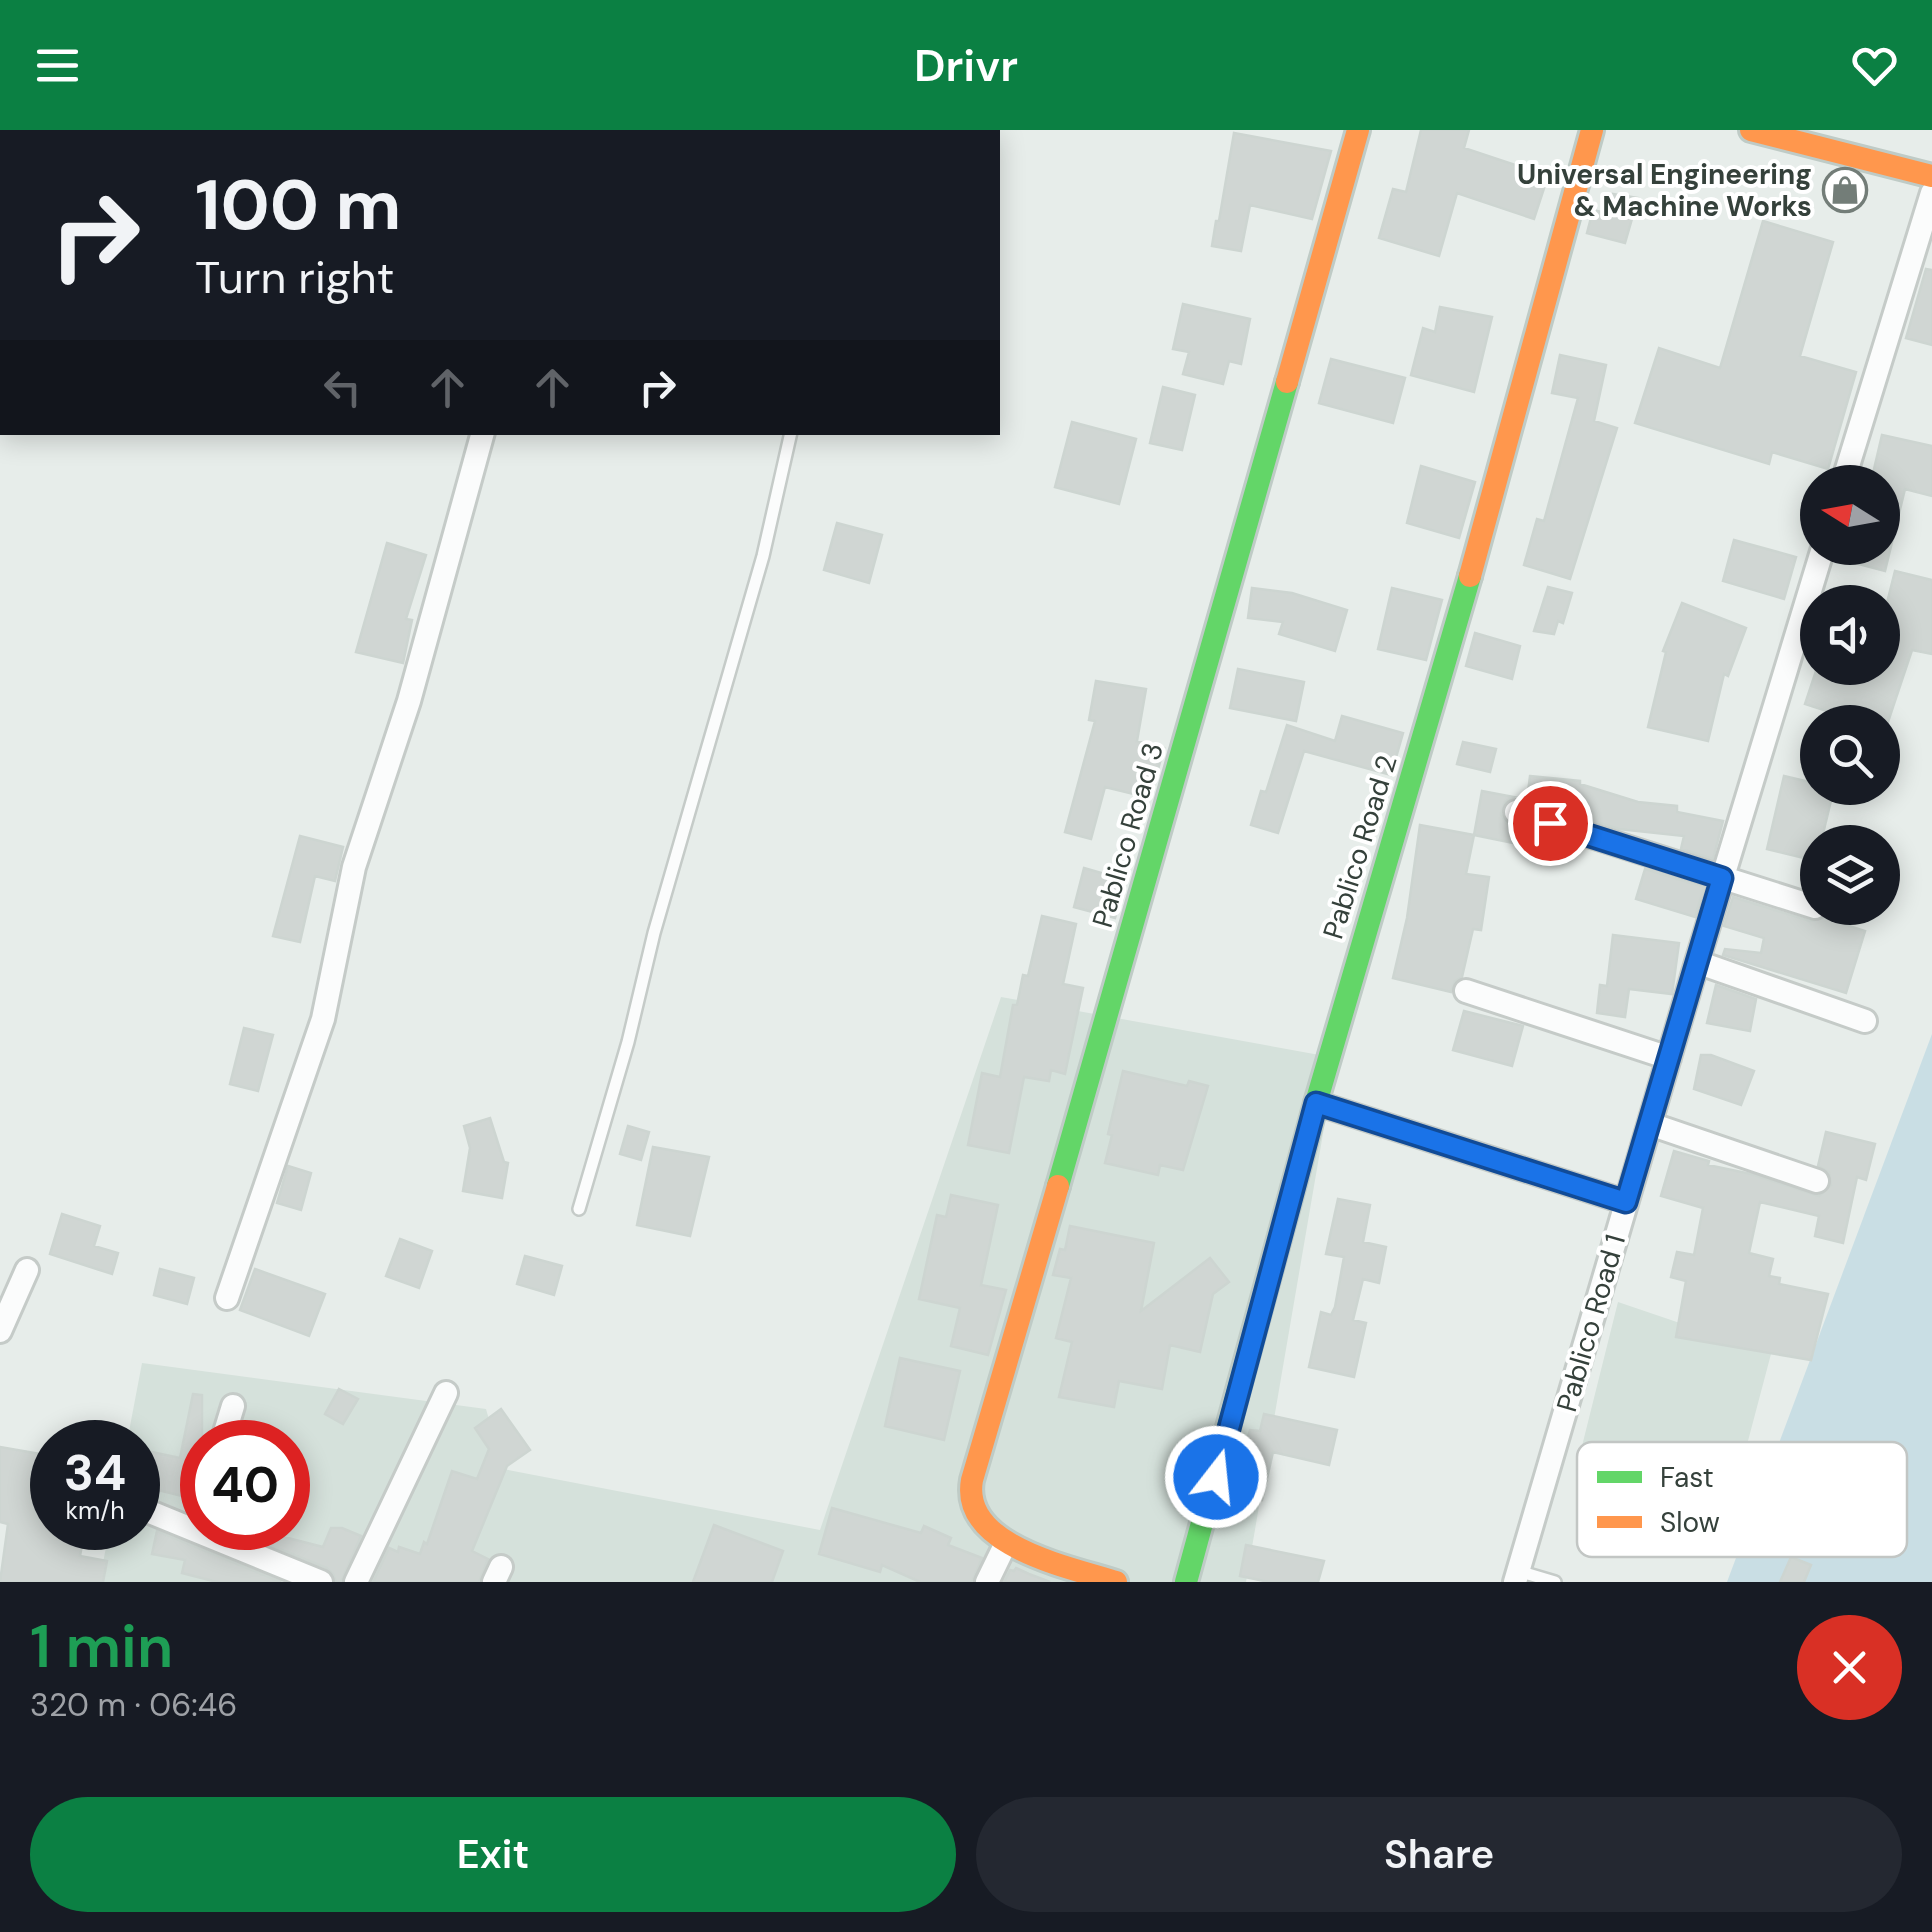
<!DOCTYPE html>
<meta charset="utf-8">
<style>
:root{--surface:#171b24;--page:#242831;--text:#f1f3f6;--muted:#9ea1a6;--accent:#0b8043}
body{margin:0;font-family:"DM Sans",sans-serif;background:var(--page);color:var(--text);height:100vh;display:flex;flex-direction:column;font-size:38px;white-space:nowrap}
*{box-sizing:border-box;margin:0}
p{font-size:32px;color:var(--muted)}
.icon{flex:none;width:55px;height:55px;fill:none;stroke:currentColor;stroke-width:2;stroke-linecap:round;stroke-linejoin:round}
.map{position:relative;height:1452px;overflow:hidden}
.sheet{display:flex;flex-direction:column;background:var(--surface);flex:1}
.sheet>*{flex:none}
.banner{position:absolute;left:0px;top:0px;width:1000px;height:305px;box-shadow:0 5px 25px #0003;background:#171b24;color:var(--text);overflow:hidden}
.needle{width:65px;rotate:281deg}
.tools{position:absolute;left:1800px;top:335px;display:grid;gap:20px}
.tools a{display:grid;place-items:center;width:100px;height:100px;border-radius:50%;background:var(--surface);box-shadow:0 5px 25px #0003;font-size:50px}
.speed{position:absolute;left:30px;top:1290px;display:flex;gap:20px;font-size:50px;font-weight:700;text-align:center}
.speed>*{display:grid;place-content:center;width:130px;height:130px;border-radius:50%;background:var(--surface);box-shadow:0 5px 25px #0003;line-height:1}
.speed small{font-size:25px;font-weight:400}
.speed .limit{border:15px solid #d22;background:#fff;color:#111}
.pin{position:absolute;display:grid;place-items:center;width:85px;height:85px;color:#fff;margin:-42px;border:5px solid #fff;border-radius:50%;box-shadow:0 2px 10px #0007}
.me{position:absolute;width:110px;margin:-55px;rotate:16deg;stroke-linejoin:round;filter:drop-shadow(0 0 8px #0008)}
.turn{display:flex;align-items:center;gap:35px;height:210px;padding:0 30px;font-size:45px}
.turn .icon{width:130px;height:130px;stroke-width:2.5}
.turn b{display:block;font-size:70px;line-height:85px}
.lanes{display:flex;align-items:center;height:95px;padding:0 30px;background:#0003;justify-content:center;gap:50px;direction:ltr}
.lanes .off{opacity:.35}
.round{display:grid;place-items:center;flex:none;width:105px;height:105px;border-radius:52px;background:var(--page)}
.headline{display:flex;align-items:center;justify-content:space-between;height:170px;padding:0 30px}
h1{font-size:60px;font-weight:600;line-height:75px;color:#1e9e55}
.button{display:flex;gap:20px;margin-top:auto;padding:20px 30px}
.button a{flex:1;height:115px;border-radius:60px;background:var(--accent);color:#fff;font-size:40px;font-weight:600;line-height:115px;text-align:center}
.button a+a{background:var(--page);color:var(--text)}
header{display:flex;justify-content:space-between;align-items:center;height:130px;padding:0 30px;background:var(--accent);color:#fff;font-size:45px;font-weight:600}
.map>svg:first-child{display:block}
</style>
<header><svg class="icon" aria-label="menu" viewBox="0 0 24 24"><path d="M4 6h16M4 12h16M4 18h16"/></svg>Drivr<svg class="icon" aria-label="heart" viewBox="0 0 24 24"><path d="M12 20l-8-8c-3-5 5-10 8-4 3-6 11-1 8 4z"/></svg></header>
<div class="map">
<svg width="1932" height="1452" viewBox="0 0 1932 1452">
<rect width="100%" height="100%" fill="#e7edea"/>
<path fill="#d5e1db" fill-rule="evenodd" d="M 1001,867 L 1336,928 L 1246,1452 L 99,1452 L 110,1398 L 138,1398 L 138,1312 L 127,1312 L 142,1233 L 486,1279 L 503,1339 L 820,1400 ZM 202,1312 L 288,1312 L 288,1398 L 202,1398 Z
M 1618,1172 L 1771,1224 L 1726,1394 L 1577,1336 Z"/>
<path fill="#c9dee4" d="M 1932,904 L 1932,1452 L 1727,1452 Z"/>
<path fill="#d0d6d3" stroke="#cdd5d1" stroke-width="2.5" d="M 1421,0 L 1469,0 L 1464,18 L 1548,46 L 1534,89 L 1457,63 L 1439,126 L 1379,108 L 1393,59 L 1406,62 Z
M 1234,3 L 1331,21 L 1312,89 L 1250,75 L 1241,121 L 1212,116 L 1216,91 L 1219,91 Z
M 1613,64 L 1638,68 L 1625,113 L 1587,103 L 1593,80 L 1610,84 Z
M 1763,91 L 1833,112 L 1800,226 L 1856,242 L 1828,339 L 1772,322 L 1769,334 L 1635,293 L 1659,218 L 1720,238 Z
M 1926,139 L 1932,140 L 1932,215 L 1906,208 Z
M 1183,174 L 1250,189 L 1241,234 L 1229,231 L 1223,254 L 1183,244 L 1189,222 L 1173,219 Z
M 1440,177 L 1492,187 L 1474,262 L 1411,245 L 1423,198 L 1435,202 Z
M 1560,225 L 1606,235 L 1594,291 L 1617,298 L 1570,449 L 1524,435 L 1537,389 L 1544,391 L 1578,268 L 1552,263 Z
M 1331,229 L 1405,248 L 1393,293 L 1319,273 Z
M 1163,257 L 1195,265 L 1182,320 L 1150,313 Z
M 1072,292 L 1136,309 L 1119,374 L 1055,357 Z
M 1882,305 L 1932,316 L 1932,366 L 1905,359 L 1885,441 L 1836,428 L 1838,418 L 1888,418 L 1882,417 L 1882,352 L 1871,352 Z
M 1421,336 L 1475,352 L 1459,408 L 1407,393 Z
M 837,393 L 882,405 L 869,453 L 824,440 Z
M 1734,410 L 1796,427 L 1784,469 L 1723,451 Z
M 387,413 L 426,425 L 406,489 L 412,490 L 403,533 L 356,522 Z
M 1895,441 L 1932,450 L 1932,524 L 1912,520 L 1888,592 L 1861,592 L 1805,574 L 1817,538 L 1882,538 L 1882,493 Z
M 1548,457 L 1572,463 L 1563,493 L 1558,491 L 1554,504 L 1534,501 Z
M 1252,458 L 1292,463 L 1347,480 L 1335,521 L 1279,504 L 1283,492 L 1248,488 Z
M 1392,458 L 1442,470 L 1426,530 L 1378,519 Z
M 1682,473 L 1746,498 L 1728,546 L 1724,544 L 1708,611 L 1648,597 L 1666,522 L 1663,521 Z
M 1475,503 L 1520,516 L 1512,549 L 1466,536 Z
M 1238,539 L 1304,552 L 1296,591 L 1230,578 Z
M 1096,551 L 1146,559 L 1137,611 L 1164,618 L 1150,668 L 1105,657 L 1091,709 L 1065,702 L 1095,591 L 1089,590 Z
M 1342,586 L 1403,603 L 1391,645 L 1304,621 L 1278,703 L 1251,695 L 1261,661 L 1266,662 L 1287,595 L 1335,611 Z
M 1463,612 L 1496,619 L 1490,642 L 1457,634 Z
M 1530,646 L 1580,651 L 1580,654 L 1638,672 L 1677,676 L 1677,682 L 1723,691 L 1713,729 L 1681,719 L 1684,706 L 1619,699 L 1527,670 Z
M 1784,646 L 1818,654 L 1818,658 L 1834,658 L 1821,712 L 1818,712 L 1816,731 L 1767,719 Z
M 1482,661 L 1514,667 L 1505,672 L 1501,684 L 1506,693 L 1526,701 L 1523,715 L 1474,705 Z
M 1420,695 L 1474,705 L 1466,744 L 1489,747 L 1481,800 L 1473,799 L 1462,847 L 1455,851 L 1451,862 L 1393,848 L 1407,788 Z
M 300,706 L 343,717 L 335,751 L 315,746 L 300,812 L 273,806 Z
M 1084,738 L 1126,750 L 1115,788 L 1074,777 Z
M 1645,739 L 1704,757 L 1695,787 L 1636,769 Z
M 1733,767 L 1810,791 L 1825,788 L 1865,801 L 1846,863 L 1723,825 L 1725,819 L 1761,823 L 1764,808 L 1724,796 Z
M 1042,786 L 1076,794 L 1063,854 L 1083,858 L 1065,944 L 1051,940 L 1049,951 L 1024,947 L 1009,1023 L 968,1015 L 982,943 L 1000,947 L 1013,875 L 1017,875 L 1023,845 L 1028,846 Z
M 1613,805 L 1679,813 L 1672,864 L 1629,859 L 1625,887 L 1597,883 L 1600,855 L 1607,856 Z
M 1716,855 L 1756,869 L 1750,901 L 1707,893 Z
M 1464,881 L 1523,896 L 1512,936 L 1453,920 Z
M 244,898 L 273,905 L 258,961 L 230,954 Z
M 1701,925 L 1711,925 L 1754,941 L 1741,975 L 1694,959 Z
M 1123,941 L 1187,956 L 1189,951 L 1208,956 L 1183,1040 L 1160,1035 L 1158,1045 L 1105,1033 L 1112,1005 L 1108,1004 Z
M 490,988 L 504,1032 L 508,1033 L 502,1068 L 463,1061 L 470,1018 L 464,996 Z
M 628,996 L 649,1002 L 641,1030 L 620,1024 Z
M 1826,1002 L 1875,1014 L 1866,1050 L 1857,1047 L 1843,1113 L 1815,1106 L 1819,1086 L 1760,1072 L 1749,1123 L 1773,1129 L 1769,1146 L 1780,1148 L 1779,1154 L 1828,1164 L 1811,1230 L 1676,1207 L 1686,1151 L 1671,1147 L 1677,1122 L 1694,1125 L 1703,1078 L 1661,1066 L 1674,1021 L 1709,1031 L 1708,1035 L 1751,1044 L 1819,1066 L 1831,1055 L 1829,1042 L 1818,1036 Z
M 653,1017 L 709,1027 L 690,1106 L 637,1095 Z
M 288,1036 L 311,1043 L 301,1080 L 277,1073 Z
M 951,1065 L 998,1075 L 981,1155 L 1006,1160 L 988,1225 L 951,1216 L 960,1178 L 919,1169 L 937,1085 L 946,1087 Z
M 1338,1069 L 1370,1075 L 1363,1112 L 1386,1117 L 1379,1153 L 1363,1149 L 1353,1190 L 1366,1193 L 1354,1247 L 1309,1237 L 1321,1182 L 1331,1185 L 1335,1177 L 1344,1127 L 1326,1124 Z
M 62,1084 L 100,1096 L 94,1116 L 118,1123 L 112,1144 L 50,1124 Z
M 1070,1096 L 1154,1113 L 1141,1181 L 1210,1128 L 1229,1152 L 1213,1164 L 1200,1222 L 1170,1215 L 1162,1259 L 1119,1251 L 1114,1277 L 1059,1267 L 1072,1212 L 1056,1208 L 1071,1148 L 1053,1145 L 1060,1119 L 1065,1120 Z
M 400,1109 L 432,1121 L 419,1158 L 386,1146 Z
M 525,1126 L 562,1136 L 554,1165 L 517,1154 Z
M 160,1139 L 194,1148 L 187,1174 L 154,1165 Z
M 255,1139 L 325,1164 L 309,1206 L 240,1180 Z
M 900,1228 L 960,1241 L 944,1310 L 885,1296 Z
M 339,1259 L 358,1269 L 343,1294 L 325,1284 Z
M 193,1264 L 202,1265 L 202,1356 L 189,1353 L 186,1367 L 138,1355 L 138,1319 L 180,1328 Z
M 501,1279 L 530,1320 L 507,1336 L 472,1421 L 488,1429 L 479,1452 L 373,1452 L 389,1418 L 398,1422 L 399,1417 L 420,1424 L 424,1412 L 427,1414 L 452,1341 L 477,1349 L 489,1319 L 475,1298 Z
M 1264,1284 L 1337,1300 L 1329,1335 L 1273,1322 L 1262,1370 L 1232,1363 L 1250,1300 L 1260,1301 Z
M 0,1317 L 52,1326 L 52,1398 L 85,1398 L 80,1426 L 107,1431 L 103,1452 L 0,1452 L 8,1394 L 0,1392 Z
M 832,1378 L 921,1403 L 924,1396 L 951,1408 L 948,1415 L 982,1428 L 972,1452 L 920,1452 L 882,1435 L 880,1442 L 819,1424 Z
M 714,1395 L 783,1421 L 772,1452 L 693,1452 Z
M 227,1398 L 286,1398 L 284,1407 L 323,1417 L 331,1398 L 342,1398 L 361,1406 L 341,1452 L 336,1452 L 333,1444 L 327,1438 Z
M 157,1401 L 281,1452 L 217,1452 L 182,1443 L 185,1430 L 152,1424 Z
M 1246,1415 L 1324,1431 L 1318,1452 L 1269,1452 L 1240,1446 Z
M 1791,1427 L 1811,1435 L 1804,1452 L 1780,1452 Z
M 1016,1438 L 1029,1444 L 1050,1452 L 1004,1452 L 1010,1440 L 1014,1441 Z"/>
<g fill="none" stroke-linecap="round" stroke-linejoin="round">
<defs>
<path id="lane" d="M 875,2 L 876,0
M 579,1079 L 628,912 L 654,803 L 763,426 L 791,302
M 1518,1441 L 1555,1452"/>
<path id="street" d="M 569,2 L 569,0
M 1843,352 L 1932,63
M 1516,682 L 1815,777
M 1697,832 L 1865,891
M 1466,861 L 1669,928
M 1316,973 L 1626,1072
M 1650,994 L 1817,1051
M 227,1168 L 323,889 L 354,737 L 409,571 L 483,302
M 0,1201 L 27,1140
M 222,1312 L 233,1276
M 145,1380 L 321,1452
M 356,1452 L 446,1263
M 494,1452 L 501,1437
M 987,1452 L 1006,1413
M 1515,1452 L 1697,832 L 1823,418"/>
<path id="fast" d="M 1058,1056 L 1287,252
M 1186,1452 L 1316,973 L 1470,446"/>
<path id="slow" d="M 1751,0 L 1932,46
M 1287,252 L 1358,0
M 1470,446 L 1592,0
M 1058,1056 L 972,1350 C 960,1416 1069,1437 1116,1452"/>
</defs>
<use href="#lane" stroke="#c5cbc8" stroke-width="16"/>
<use href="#street" stroke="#c5cbc8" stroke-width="28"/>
<use href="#fast" stroke="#bfcbc6" stroke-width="28"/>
<use href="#slow" stroke="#bfcbc6" stroke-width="28"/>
<use href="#lane" stroke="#fbfcfc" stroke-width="11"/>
<use href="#street" stroke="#fbfcfc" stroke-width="22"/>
<use href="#fast" stroke="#63d668" stroke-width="22"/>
<use href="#slow" stroke="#ff974d" stroke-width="22"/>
</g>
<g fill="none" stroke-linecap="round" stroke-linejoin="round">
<defs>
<path id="route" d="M 1216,1347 L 1316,973 L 1626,1072 L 1722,748 L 1550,693"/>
</defs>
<use href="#route" stroke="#114b97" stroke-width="25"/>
<use href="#route" stroke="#1a73e8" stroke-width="18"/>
</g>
<defs>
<symbol id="shop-ring" viewBox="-11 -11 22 22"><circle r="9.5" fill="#fff" stroke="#737d78" stroke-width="1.5"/><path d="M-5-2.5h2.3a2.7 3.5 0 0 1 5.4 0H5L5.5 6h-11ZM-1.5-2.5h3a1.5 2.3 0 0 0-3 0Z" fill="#737d78"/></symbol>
</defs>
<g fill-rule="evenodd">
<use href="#shop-ring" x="1820" y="35" width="50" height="50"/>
</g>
<g text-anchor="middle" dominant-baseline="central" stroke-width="8" stroke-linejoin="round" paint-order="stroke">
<g font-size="28" font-weight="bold" fill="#35413b" stroke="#fff" text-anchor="end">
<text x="1812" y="44">Universal Engineering<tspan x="1812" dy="32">&amp; Machine Works</tspan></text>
</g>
<g font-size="28" fill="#35413b" stroke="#fff">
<text transform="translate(1128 705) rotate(-74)">Pablico Road 3</text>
<text transform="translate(1360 717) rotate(-73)">Pablico Road 2</text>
<text transform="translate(1591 1193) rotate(-74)">Pablico Road 1</text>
</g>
</g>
<rect x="1577" y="1312" width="330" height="115" rx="15" fill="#fff" stroke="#c2c6c4" stroke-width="2.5"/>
<rect x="1597" y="1341" width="45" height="12" fill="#63d668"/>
<rect x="1597" y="1386" width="45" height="12" fill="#ff974d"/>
<g font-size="28" fill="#35413b">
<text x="1660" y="1357">Fast</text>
<text x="1660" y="1402">Slow</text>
</g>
</svg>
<div class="tools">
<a><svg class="needle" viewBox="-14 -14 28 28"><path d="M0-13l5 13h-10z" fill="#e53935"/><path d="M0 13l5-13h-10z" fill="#9ea1a6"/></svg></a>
<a><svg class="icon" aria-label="sound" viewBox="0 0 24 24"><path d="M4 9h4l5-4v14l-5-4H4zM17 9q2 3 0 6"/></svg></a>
<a><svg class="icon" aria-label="search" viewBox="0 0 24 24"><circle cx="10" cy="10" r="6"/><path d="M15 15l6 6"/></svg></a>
<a><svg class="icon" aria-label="layers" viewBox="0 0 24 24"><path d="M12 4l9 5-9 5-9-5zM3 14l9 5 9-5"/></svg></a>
</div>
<div class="speed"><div>34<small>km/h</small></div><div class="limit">40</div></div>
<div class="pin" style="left:1550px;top:693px;background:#d93025"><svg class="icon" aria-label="arrive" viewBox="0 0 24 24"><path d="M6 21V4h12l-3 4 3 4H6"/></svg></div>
<svg class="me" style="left:1216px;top:1347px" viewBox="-20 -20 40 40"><circle r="17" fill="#1a73e8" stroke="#fff" stroke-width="3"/><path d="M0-11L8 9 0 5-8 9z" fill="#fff"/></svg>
<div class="banner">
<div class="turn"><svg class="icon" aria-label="right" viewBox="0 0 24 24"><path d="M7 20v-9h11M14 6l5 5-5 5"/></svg><div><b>100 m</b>Turn right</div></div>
<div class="lanes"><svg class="icon off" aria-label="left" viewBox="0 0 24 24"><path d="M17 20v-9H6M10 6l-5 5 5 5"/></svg><svg class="icon off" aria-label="ahead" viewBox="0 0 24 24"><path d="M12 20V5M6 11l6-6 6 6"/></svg><svg class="icon off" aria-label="ahead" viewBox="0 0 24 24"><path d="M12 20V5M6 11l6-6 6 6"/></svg><svg class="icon" aria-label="right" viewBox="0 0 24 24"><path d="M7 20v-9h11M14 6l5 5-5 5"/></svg></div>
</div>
</div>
<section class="sheet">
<div class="headline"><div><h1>1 min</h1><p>320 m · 06:46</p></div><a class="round" style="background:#d93025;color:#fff"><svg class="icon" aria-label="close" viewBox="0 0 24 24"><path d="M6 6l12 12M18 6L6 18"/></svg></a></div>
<div class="button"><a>Exit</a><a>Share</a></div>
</section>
